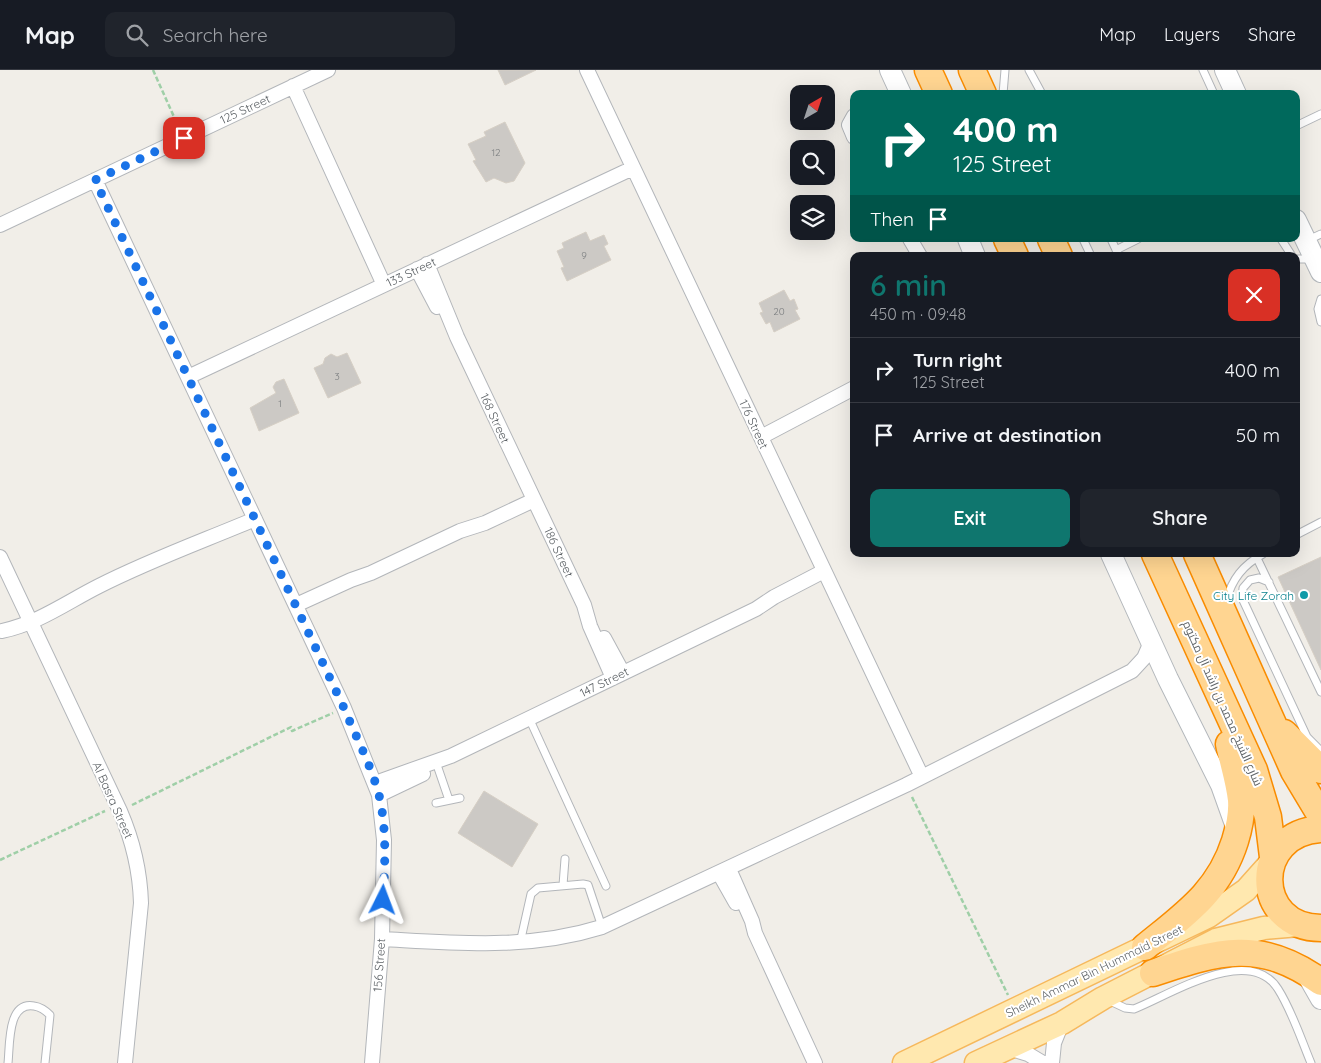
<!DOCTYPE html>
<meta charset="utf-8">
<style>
:root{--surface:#171b24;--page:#20242c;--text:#f1f3f6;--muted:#9ea1a6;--line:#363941;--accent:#0f766e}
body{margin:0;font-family:Quicksand,Cairo,sans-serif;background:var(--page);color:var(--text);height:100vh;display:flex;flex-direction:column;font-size:19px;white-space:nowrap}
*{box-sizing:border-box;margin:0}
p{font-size:16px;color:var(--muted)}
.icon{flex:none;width:28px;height:28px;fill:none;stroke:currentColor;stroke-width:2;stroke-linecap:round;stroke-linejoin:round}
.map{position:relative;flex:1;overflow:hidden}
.sheet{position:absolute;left:850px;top:182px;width:450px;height:305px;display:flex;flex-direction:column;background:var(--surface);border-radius:10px;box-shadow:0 5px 20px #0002}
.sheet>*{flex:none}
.banner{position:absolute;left:850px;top:20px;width:450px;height:152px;border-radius:10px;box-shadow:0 5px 20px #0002;background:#00695c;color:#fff;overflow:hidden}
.needle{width:32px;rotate:39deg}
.fabs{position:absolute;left:790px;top:15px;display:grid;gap:10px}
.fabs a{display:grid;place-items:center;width:45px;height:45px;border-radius:10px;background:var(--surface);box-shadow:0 5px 20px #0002;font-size:25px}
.pin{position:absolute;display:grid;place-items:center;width:42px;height:42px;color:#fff;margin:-21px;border-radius:10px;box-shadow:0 2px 8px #0006}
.me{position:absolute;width:55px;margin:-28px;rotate:3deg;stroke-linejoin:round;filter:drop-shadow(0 0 4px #0008)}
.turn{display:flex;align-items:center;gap:18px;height:105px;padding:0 20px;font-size:22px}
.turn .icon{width:65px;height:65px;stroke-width:2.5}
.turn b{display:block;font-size:35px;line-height:42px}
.then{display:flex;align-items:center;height:48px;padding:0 20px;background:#0003;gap:10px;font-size:19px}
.round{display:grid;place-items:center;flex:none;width:52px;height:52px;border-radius:10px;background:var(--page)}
.summary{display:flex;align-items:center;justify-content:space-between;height:85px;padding:0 20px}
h1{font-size:30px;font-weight:600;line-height:38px;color:var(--accent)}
.action{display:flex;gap:10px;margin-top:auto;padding:10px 20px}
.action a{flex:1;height:58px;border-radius:10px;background:var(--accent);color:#fff;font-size:20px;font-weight:600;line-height:58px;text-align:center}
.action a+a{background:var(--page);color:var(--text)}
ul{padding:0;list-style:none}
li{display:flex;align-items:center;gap:15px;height:65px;padding:0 20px;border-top:1px solid var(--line)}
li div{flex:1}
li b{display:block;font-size:19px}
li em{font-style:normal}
header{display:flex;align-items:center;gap:30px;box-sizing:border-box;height:70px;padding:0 25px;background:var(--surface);border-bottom:1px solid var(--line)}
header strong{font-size:24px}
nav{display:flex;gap:28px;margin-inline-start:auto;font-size:18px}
.search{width:350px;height:45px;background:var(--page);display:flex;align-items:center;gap:12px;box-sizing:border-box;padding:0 18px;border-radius:10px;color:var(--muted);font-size:19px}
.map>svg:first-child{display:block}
</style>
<header>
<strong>Map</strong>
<div class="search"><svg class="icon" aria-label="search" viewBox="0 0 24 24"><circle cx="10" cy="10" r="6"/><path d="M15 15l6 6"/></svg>Search here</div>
<nav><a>Map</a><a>Layers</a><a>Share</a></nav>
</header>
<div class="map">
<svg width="1321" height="993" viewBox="0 0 1321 993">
<rect width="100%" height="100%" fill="#f1eee8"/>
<path fill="#ccc9c5" stroke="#d6cfc5" d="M 498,0 L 536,0 L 505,15 Z
M 505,52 L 525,93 L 514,111 L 506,113 L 494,108 L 486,112 L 473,91 L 476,90 L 468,74 L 486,66 L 484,62 Z
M 586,162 L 590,171 L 604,165 L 608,174 L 604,176 L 611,190 L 567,211 L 561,198 L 564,197 L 557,181 L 564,178 L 562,173 Z
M 784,220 L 790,231 L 794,229 L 798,239 L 795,240 L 800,249 L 774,262 L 770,252 L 766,254 L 760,243 L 763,242 L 759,233 Z
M 347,283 L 361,313 L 328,328 L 314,298 L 323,294 L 325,288 L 331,284 L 337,287 Z
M 284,309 L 299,343 L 259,361 L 250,338 L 276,323 L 273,317 L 276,312 Z
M 1321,487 L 1321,600 L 1278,507 Z
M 484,721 L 538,754 L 512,797 L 458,763 Z"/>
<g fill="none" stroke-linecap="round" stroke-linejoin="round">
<defs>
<path id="lane" d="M 1029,0 L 1042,24
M 1203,0 L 1214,24
M 1003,24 L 1005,0
M 1296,56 L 1321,44
M 1083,169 L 1091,186
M 1111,169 L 1119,186
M 1281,169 L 1292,186
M 1306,171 L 1321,164
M 1116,180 L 1138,169
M 1296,189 L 1313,189
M 1321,229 L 1318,239 L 1321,252
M 1296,465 L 1321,452
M 1255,484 L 1321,622
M 1269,512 L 1259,508 L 1250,510 L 1243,518 L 1242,528 L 1307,667 L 1321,681
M 1226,531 C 1232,509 1243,495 1263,484
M 529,648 L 606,816
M 437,695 L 449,730
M 436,733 L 460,728
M 563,815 L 565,789
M 520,873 L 531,824 L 538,818 L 583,814 L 588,815 L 602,857
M 1108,930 L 1125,938 L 1134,939 C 1168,926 1249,873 1278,919 C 1292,941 1301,969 1311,993
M 8,993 C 10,976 7,931 34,936 C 41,937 45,940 50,945 L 45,993"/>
<path id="street" d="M 587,0 L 922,707
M 293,16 L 384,215
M 854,46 L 849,55 L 854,67
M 95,110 L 344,638 L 379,725 L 384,770 L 382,869 L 372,993
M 0,155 L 328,0
M 910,169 L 920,186
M 427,194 L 457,267 L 584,535 L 590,556 L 613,608
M 417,199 L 437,237
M 188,307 L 633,98
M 761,367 L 854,318
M 0,487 L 120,741 C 133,771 140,800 141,833 L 125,993
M 296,535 L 351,510 L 371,503 L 460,461 L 485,453 L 534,430
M 2,561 C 39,553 67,532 99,516 C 150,490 203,471 255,449
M 604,568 L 623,603
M 375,713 L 451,686 L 756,539 L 774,527 L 824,501
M 379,725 L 423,704
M 729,799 L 752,851 L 755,863 L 815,993
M 719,803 L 736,833
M 382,869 C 457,873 528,880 602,857 L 906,715 L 1132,601 L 1144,588 L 1151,572
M 1008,978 L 1028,984 L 1043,993
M 1052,993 L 1054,973 L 1062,953"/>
<path id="secondary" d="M 890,0 L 901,24
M 1225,0 L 1236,24
M 1296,150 L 1321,202
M 968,169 L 975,186
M 1111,484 L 1168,609 L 1221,715 L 1236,757
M 1305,901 L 1321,929"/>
<path id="primary" d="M 904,993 L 1209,846 L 1246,820 L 1271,792
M 976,993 L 1062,953 L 1103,928 L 1216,870 L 1264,858 L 1299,855"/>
<path id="highway" d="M 928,0 L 939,24
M 972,0 L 983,24
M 1007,169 L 1015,186
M 1051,169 L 1059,186
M 1155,484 L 1254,700 L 1268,747 L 1273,787
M 1197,484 L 1294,701 L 1321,746
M 1284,663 L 1321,700
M 1321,759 C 1251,763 1253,858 1321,858
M 1145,877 C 1184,845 1219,822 1235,771 C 1239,758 1242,744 1241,730 C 1239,711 1233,693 1229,674
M 1153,903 C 1219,881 1260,868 1321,912"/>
</defs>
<use href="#lane" stroke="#b3b6ba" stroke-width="9"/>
<use href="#street" stroke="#b3b6ba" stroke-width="16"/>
<use href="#secondary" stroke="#b4b8bc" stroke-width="22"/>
<use href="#primary" stroke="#f6b85c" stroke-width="25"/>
<use href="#highway" stroke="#f98c00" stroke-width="29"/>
<path stroke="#9fcfa7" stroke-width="2.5" stroke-dasharray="5 2.5" stroke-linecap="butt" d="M 153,0 L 179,58
M 912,727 L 1008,925
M 132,735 L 291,657 L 292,661 L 333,643
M 0,790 L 105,741"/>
<use href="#lane" stroke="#fff" stroke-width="7"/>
<use href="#street" stroke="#fff" stroke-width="14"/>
<use href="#secondary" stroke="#fff" stroke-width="20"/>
<use href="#primary" stroke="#ffe8af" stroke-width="22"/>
<use href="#highway" stroke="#ffd591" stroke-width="26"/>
</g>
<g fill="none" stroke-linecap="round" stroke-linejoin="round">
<path stroke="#1a73e8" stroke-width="9" stroke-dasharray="0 16.2" d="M 184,68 L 95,110 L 344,638 C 356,667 371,695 379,725 C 387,759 385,795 383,830"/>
</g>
<circle fill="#0f9aa8" stroke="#fff" stroke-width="2" cx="1304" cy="525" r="5"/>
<g text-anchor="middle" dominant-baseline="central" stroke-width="4" stroke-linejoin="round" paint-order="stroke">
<g font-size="10" fill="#7a7d7f">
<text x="496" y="82">12</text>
<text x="584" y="185">9</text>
<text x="779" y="241">20</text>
<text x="337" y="306">3</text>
<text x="280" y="333">1</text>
</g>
<g font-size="12" fill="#5f6468" stroke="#fff">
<text transform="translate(245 39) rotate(-25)">125 Street</text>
<text transform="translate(411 202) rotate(-25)">133 Street</text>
<text transform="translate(495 348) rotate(65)">168 Street</text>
<text transform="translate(754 354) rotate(65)">176 Street</text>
<text transform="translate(559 482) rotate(65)">186 Street</text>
<text transform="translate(604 612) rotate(-26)">147 Street</text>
<text transform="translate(1223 633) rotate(66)">شارع الشيخ محمد بن راشد آل مكتوم</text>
<text transform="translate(113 730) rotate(66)">Al Basra Street</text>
<text transform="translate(379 895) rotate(-86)">156 Street</text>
<text transform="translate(1094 901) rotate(-26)">Sheikh Ammar Bin Hummaid Street</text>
</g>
<g font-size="12" fill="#0d838f" stroke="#fff" text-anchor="end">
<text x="1294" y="525">City Life Zorah</text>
</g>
</g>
</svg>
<div class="fabs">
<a><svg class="needle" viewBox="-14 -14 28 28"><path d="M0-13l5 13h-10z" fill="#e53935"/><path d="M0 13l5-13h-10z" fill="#9ea1a6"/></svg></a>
<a><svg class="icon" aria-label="search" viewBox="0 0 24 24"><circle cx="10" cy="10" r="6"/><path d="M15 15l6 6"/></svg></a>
<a><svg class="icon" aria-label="layers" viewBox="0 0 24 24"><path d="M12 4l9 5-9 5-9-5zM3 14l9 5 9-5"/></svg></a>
</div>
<div class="pin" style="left:184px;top:68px;background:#d93025"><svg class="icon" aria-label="arrive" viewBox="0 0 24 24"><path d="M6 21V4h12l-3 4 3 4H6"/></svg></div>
<svg class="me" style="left:383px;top:830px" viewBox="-20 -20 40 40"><path d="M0-17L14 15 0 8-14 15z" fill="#1a73e8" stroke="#fff" stroke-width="4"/></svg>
<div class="banner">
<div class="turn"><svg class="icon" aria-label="right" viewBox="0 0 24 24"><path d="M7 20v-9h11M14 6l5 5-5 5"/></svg><div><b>400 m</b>125 Street</div></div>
<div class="then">Then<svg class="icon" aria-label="arrive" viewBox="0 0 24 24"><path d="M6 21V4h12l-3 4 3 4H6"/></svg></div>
</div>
<section class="sheet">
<div class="summary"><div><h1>6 min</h1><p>450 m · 09:48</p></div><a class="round" style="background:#d93025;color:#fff"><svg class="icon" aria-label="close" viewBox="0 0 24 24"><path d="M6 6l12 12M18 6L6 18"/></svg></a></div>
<ul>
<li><svg class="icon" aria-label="right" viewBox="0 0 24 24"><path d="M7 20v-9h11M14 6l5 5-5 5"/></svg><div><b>Turn right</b><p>125 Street</p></div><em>400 m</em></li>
<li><svg class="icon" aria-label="arrive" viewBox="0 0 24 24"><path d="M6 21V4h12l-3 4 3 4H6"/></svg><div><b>Arrive at destination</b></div><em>50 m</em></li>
</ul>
<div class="action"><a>Exit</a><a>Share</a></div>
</section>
</div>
